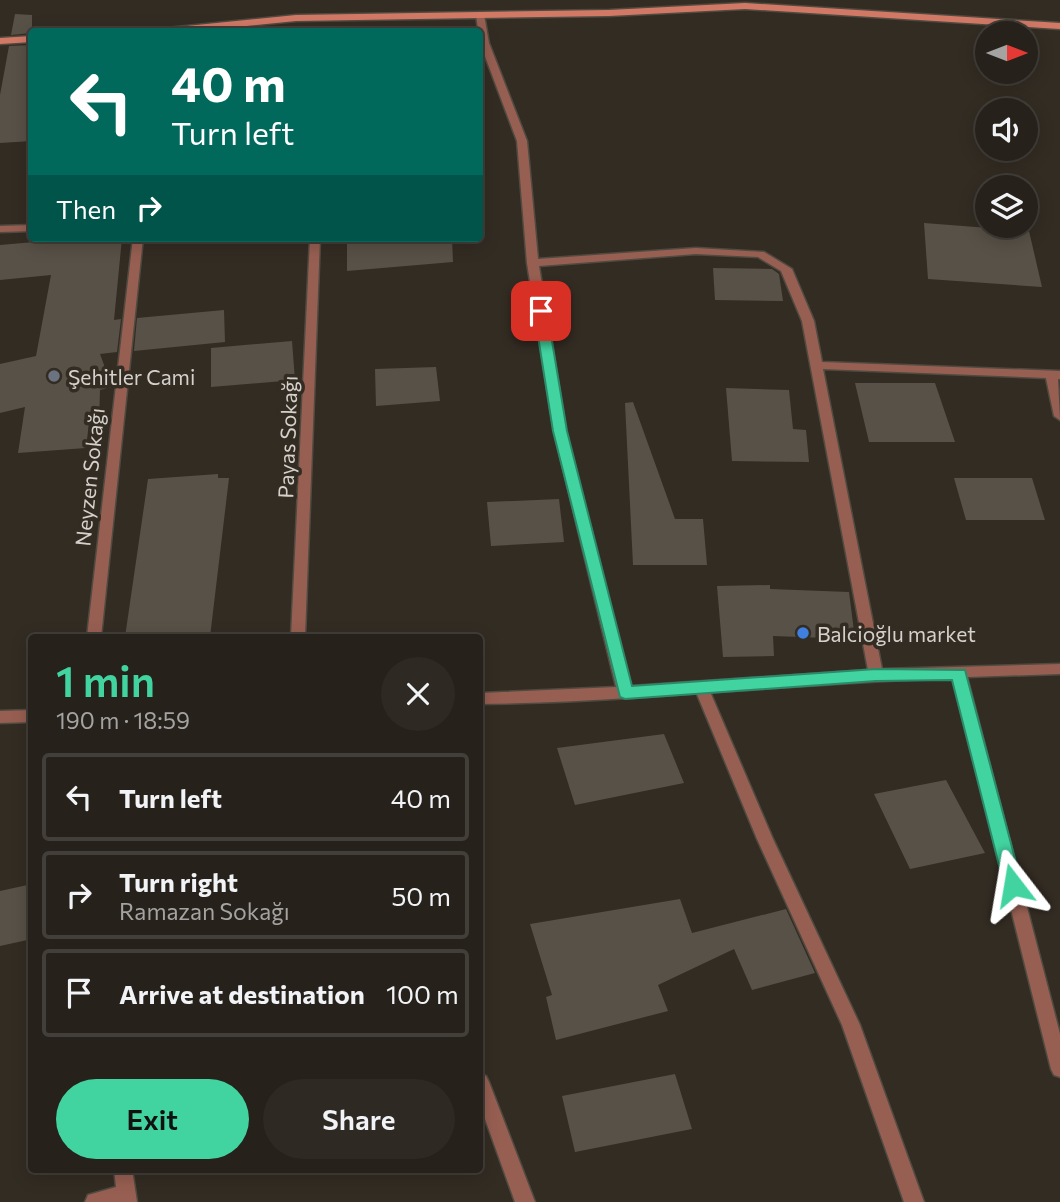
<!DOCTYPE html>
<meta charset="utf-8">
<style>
:root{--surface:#26211a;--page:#2e2923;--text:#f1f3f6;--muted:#a4a3a2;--line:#423e39;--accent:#42d4a0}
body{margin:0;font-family:Commissioner,sans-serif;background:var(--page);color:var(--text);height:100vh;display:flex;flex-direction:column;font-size:26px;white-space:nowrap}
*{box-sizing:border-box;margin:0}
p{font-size:23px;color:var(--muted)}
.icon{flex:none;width:38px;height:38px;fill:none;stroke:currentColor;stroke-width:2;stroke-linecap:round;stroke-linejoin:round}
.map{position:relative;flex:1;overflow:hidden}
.drawer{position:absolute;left:28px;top:634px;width:455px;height:539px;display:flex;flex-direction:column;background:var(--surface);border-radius:7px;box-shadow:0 4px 18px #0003,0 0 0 2px var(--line)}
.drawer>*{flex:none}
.guide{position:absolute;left:28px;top:28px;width:455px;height:214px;border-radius:7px;box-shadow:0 4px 18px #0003,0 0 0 2px var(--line);background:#00695c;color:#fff;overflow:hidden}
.needle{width:46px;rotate:90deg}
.buttons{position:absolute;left:975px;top:21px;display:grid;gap:14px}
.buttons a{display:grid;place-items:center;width:63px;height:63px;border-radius:50%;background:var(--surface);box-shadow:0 4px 18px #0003,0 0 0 2px var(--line);font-size:35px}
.pin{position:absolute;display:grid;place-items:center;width:60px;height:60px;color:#fff;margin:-30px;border-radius:14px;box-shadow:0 4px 10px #0006}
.me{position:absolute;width:77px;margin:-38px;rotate:346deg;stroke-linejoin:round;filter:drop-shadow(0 0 5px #0008)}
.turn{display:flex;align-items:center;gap:24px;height:147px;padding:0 28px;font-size:32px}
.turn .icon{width:91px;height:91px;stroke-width:2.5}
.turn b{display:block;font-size:49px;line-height:60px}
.then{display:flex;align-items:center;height:66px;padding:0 28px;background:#0003;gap:14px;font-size:26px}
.round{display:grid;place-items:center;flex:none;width:74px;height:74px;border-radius:37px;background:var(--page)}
.head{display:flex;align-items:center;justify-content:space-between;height:119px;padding:0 28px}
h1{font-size:42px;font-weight:600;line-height:52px;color:var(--accent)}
.cta{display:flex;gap:14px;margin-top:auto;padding:14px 28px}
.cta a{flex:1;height:80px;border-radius:42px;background:var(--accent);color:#111;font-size:28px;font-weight:600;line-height:80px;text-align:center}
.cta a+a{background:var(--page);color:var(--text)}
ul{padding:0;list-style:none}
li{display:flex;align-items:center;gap:21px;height:88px;margin:0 14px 10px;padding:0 14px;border:4px solid var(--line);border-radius:7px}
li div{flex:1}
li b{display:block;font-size:26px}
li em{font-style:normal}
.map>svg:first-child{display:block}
</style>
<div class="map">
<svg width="1060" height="1202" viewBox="0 0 1060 1202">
<rect width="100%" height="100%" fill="#332c23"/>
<path fill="#585147" d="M 15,14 L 32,15 L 32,33 L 11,35 Z
M 32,45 L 32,141 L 0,143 L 0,95 L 9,46 Z
M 924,223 L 1029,231 L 1042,287 L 928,279 Z
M 47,238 L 122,238 L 114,320 L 121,319 L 117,352 L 100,354 L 112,387 L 100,390 L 99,423 L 89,423 L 86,448 L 18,453 L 25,407 L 0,413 L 0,364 L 36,356 L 51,275 L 0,280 L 0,245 L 46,241 Z
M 347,238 L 452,238 L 453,262 L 347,271 Z
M 713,268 L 772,269 L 779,274 L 783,301 L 715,300 Z
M 224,310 L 225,342 L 134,351 L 137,318 Z
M 292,341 L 295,380 L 211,387 L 211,348 Z
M 436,367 L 440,401 L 376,406 L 375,369 Z
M 855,383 L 935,383 L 955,442 L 869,442 Z
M 726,388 L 789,390 L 793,429 L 806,430 L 809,462 L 732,461 Z
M 633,402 L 675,519 L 703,519 L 707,565 L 633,565 L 625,403 Z
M 218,474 L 218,478 L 229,478 L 210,637 L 125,637 L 148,479 Z
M 954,478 L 1032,478 L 1045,520 L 966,520 Z
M 559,499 L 564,542 L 491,546 L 487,502 Z
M 770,585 L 770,589 L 849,592 L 855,639 L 773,636 L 774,656 L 723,657 L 717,586 Z
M 664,734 L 684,783 L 575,805 L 557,748 Z
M 946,780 L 985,853 L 910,869 L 874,794 Z
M 32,884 L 32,939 L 0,946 L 0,891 Z
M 680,899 L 692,933 L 786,909 L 815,973 L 752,990 L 734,949 L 658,985 L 668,1011 L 556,1040 L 546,997 L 552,995 L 530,924 Z
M 675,1074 L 692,1129 L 575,1152 L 562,1096 Z"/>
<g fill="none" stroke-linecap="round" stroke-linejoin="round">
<defs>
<path id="lane" d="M 701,682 L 706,683 L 708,687 L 773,839 L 860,1025 L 924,1202 L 904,1202 L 842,1025 L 757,839 L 694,687 L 696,683 Z"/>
<path id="street" d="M 480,12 L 484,15 L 489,43 L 527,141 L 538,259 L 696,248 L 764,252 L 792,269 L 814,321 L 822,362 L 1060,371 L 1060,379 L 1058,379 L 1060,420 L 1054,416 L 1046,378 L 823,369 L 882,669 L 1060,664 L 1060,674 L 967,677 L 1060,1034 L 1060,1077 L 1054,1075 L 1051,1069 L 953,678 C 795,683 637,702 480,704 L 480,693 L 616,687 L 554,431 L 527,263 L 517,141 L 480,43 L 476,15 ZM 696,254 L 758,257 L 781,271 L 802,321 L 868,670 L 631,686 L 566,431 L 539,266 Z
M 32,225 L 32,231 L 0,232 L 0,226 Z
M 133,238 L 143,238 L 101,637 L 87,637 Z
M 310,238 L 320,238 L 305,637 L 291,637 Z
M 32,710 L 32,722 L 0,723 L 0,711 Z
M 480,1074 L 486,1076 L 489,1082 L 535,1202 L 515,1202 L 480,1105 Z
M 114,1169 L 132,1169 L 137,1202 L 85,1202 L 88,1195 L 116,1187 Z"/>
<path id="secondary" d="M 745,3 L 1060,23 L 1060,29 L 745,9 L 609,16 L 296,21 L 189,32 L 153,32 L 157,29 L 296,15 L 609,10 Z
M 32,36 L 32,42 L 0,44 L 0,38 Z"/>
</defs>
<use href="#lane" stroke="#504a41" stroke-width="3"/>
<use href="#street" stroke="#504a41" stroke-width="3"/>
<use href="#secondary" stroke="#504a41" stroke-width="3"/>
<use href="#lane" fill="#975f52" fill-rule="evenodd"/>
<use href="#street" fill="#975f52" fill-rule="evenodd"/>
<use href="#secondary" fill="#d27966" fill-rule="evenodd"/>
</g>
<path fill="#42d4a0" stroke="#2b8a68" stroke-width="2" d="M 541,307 L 547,311 L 567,431 L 632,686 L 876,669 L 965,670 L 1022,885 L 1020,890 L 1013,893 L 1006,890 L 1004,885 L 952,680 L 876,681 L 625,699 L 620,697 L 553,431 L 534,311 Z"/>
<circle fill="#6b7280" stroke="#332c23" stroke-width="2.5" cx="54" cy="376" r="7"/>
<circle fill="#3f7fe0" stroke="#332c23" stroke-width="2.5" cx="803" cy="633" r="7"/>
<g text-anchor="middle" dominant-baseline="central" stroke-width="7" stroke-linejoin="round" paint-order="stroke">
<g font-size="21" fill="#d5d0cb" stroke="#332c23" text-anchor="start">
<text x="68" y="376">Şehitler Cami</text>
<text x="817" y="633">Balcioğlu market</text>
</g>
<g font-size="21" fill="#d5d0cb" stroke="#332c23">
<text transform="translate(287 437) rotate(-88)">Payas Sokağı</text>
<text transform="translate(89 477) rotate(-84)">Neyzen Sokağı</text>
</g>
</g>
</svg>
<div class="buttons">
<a><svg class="needle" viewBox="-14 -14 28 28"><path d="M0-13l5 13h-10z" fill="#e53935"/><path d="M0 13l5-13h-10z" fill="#a4a3a2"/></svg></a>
<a><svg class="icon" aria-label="sound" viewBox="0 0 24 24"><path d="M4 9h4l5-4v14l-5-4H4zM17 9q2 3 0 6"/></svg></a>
<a><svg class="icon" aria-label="layers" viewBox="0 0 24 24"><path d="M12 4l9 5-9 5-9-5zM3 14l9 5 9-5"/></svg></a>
</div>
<div class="pin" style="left:541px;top:311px;background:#d93025"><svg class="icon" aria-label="arrive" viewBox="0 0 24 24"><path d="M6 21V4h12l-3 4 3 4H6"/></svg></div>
<svg class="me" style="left:1013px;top:885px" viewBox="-20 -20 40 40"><path d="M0-17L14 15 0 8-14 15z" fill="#42d4a0" stroke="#fff" stroke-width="4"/></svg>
<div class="guide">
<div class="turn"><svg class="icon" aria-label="left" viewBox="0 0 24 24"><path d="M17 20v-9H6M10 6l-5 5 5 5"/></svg><div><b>40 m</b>Turn left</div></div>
<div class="then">Then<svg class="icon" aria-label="right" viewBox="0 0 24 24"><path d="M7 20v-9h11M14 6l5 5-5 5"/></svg></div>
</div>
<section class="drawer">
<div class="head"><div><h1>1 min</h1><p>190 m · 18:59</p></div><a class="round"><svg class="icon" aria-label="close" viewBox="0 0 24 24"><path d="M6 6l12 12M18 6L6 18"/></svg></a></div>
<ul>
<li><svg class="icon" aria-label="left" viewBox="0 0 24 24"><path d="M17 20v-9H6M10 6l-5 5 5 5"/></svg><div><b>Turn left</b></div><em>40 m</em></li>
<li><svg class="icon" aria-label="right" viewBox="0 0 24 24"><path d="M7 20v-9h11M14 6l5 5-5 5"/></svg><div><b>Turn right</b><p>Ramazan Sokağı</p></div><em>50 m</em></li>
<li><svg class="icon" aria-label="arrive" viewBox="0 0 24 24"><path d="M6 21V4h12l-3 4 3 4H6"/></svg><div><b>Arrive at destination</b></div><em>100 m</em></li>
</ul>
<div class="cta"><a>Exit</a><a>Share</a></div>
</section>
</div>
